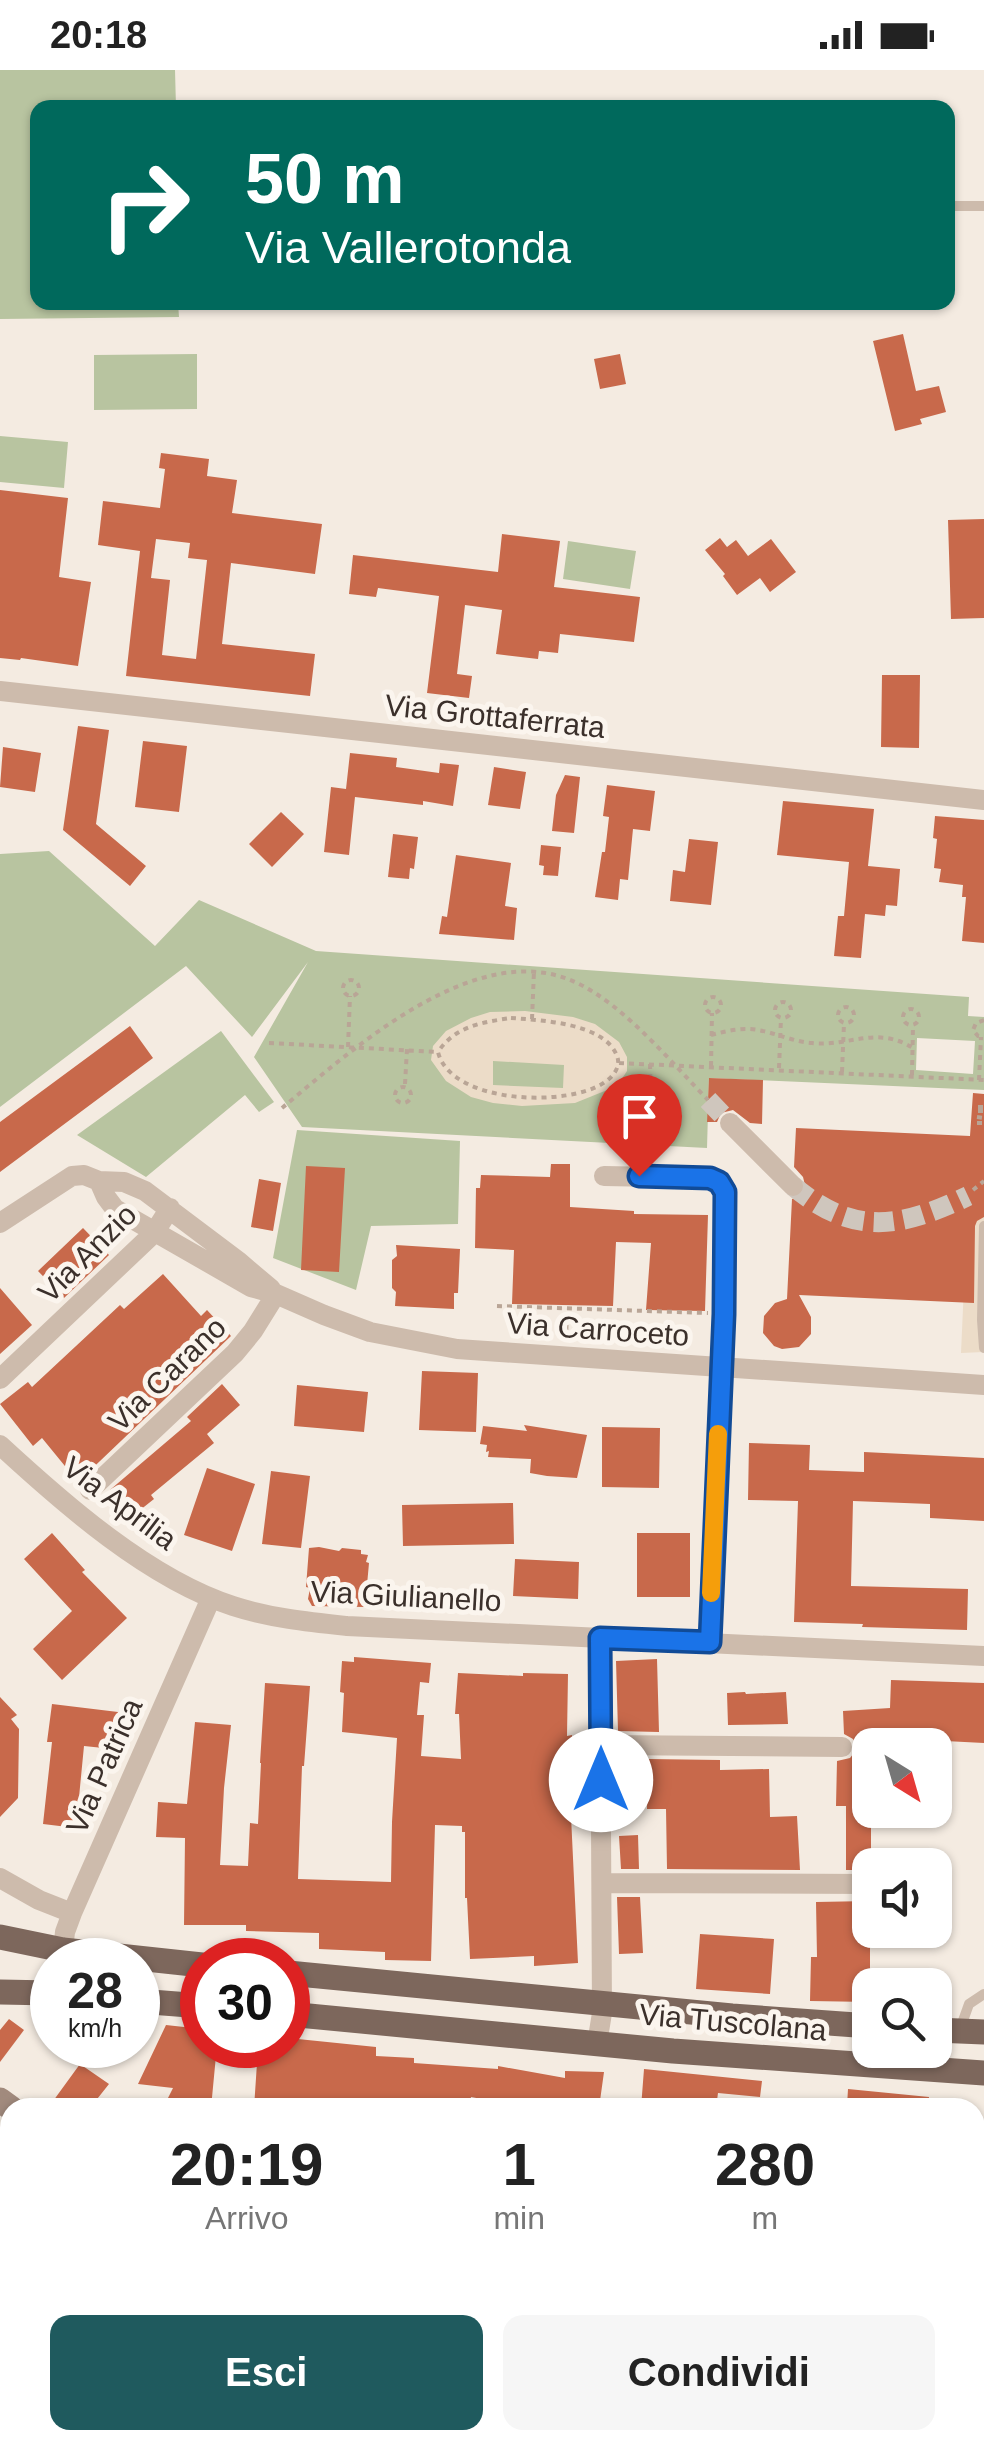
<!DOCTYPE html>
<html lang="it">
<style>
:root{--surface:#fff;--page:#f6f6f6;--text:#222;--muted:#767676;--accent:#1f5a5e}
body{margin:0;font-family:Helvetica,sans-serif;background:var(--page);color:var(--text);height:100vh;display:flex;flex-direction:column;font-size:38px;white-space:nowrap}
*{box-sizing:border-box;margin:0}
p{font-size:32px;color:var(--muted)}
.icon{flex:none;width:55px;height:55px;fill:none;stroke:currentColor;stroke-width:2;stroke-linecap:round;stroke-linejoin:round}
.map{position:relative;flex:1;overflow:hidden}
.panel{position:absolute;left:0px;top:2028px;width:985px;height:352px;display:flex;flex-direction:column;background:var(--surface);border-radius:30px 30px 0 0;box-shadow:0 2px 8px #0004}
.panel>*{flex:none}
.banner{position:absolute;left:30px;top:30px;width:925px;height:210px;border-radius:20px;box-shadow:0 2px 8px #0004;background:#00695c;color:#fff;overflow:hidden}
.needle{width:65px;rotate:143deg}
.fabs{position:absolute;left:852px;top:1658px;display:grid;gap:20px}
.fabs a{display:grid;place-items:center;width:100px;height:100px;border-radius:20px;background:var(--surface);box-shadow:0 2px 8px #0004;font-size:50px}
.speed{position:absolute;left:30px;top:1868px;display:flex;gap:20px;font-size:50px;font-weight:700;text-align:center}
.speed>*{display:grid;place-content:center;width:130px;height:130px;border-radius:50%;background:var(--surface);box-shadow:0 2px 8px #0004;line-height:1}
.speed small{font-size:25px;font-weight:400}
.speed .limit{border:15px solid #d22;background:#fff;color:#111}
.pin{position:absolute;display:grid;place-items:center;width:85px;height:85px;color:#fff;margin:-102px -42px;border-radius:50% 50% 50% 0;rotate:-45deg;box-shadow:0 0 10px #0007}
.pin .icon{rotate:45deg}
.me{position:absolute;width:110px;margin:-55px;rotate:0deg;stroke-linejoin:round;filter:drop-shadow(0 0 8px #0008)}
.turn{display:flex;align-items:center;gap:35px;height:210px;padding:0 50px;font-size:45px}
.turn .icon{width:130px;height:130px;stroke-width:2.5}
.turn b{display:block;font-size:70px;line-height:85px}
.eta{display:flex;justify-content:space-evenly;align-items:center;height:170px;text-align:center}
.eta b{font-size:60px;font-weight:700;line-height:70px}
.primary-button{display:flex;gap:20px;margin-top:auto;padding:20px 50px}
.primary-button a{flex:1;height:115px;border-radius:20px;background:var(--accent);color:#fff;font-size:40px;font-weight:700;line-height:115px;text-align:center}
.primary-button a+a{background:var(--page);color:var(--text)}
.status{display:flex;justify-content:space-between;align-items:center;height:70px;padding:0 50px;background:var(--surface);direction:ltr}
.status svg{height:28px;fill:currentColor}
.map>svg:first-child{display:block}
</style>
<div class="status"><b>20:18</b><svg viewBox="0 0 49 12"><path d="M0 12V9h3v3zM5 12V6h3v6zM10 12V3h3v9zM15 12V0h3v12zM26 1h20v11H26zM47 4h2v5h-2z"/></svg></div>
<div class="map">
<svg width="984" height="2378" viewBox="0 0 984 2378">
<rect width="100%" height="100%" fill="#f4ebe1"/>
<path fill="#b8c4a0" fill-rule="evenodd" d="M 0,0 L 175,0 L 176,37 L 38,38 L 38,232 L 178,233 L 179,247 L 0,249 Z
M 197,284 L 197,339 L 94,340 L 94,285 Z
M 0,366 L 68,372 L 64,418 L 0,412 Z
M 568,471 L 636,481 L 630,519 L 563,509 Z
M 49,781 L 155,876 L 199,830 L 316,881 L 969,927 L 968,946 L 984,947 L 984,1020 L 709,1008 L 707,1078 L 302,1057 L 254,987 L 308,892 L 252,967 L 186,896 L 0,1037 L 0,784 ZM 917,968 L 975,971 L 973,1004 L 916,1000 Z
M 221,961 L 274,1032 L 259,1042 L 245,1025 L 146,1107 L 77,1065 Z
M 297,1060 L 460,1071 L 458,1154 L 371,1156 L 356,1220 L 273,1188 Z"/>
<path fill="#ecdcc8" fill-rule="evenodd" d="M 525,941 L 573,947 L 595,954 L 619,972 L 627,987 L 627,1001 L 617,1016 L 575,1033 L 522,1036 L 493,1033 L 471,1027 L 446,1011 L 431,990 L 433,976 L 446,961 L 471,948 L 490,942 ZM 493,991 L 564,995 L 563,1018 L 493,1015 Z
M 984,1113 L 984,1282 L 961,1283 L 968,1126 Z"/>
<path fill="#c8694b" fill-rule="evenodd" d="M 903,264 L 916,321 L 939,316 L 946,342 L 920,349 L 922,354 L 895,361 L 873,271 Z
M 620,284 L 626,314 L 600,319 L 594,289 Z
M 161,383 L 209,389 L 207,406 L 237,410 L 232,443 L 322,454 L 315,504 L 231,493 L 222,574 L 315,584 L 310,626 L 126,606 L 140,481 L 98,475 L 103,431 L 160,438 L 165,399 L 159,398 ZM 156,469 L 190,473 L 188,488 L 207,490 L 196,589 L 162,585 L 170,510 L 151,508 Z
M 0,420 L 68,428 L 59,507 L 91,512 L 78,596 L 21,588 L 20,590 L 0,588 Z
M 984,449 L 984,548 L 951,549 L 948,450 Z
M 502,464 L 560,471 L 554,517 L 640,527 L 634,572 L 560,564 L 558,583 L 539,581 L 538,589 L 496,584 L 502,540 L 465,535 L 457,604 L 472,606 L 469,628 L 427,623 L 439,526 L 378,518 L 376,527 L 349,524 L 353,485 L 498,502 Z
M 720,468 L 727,477 L 736,470 L 748,486 L 771,469 L 796,502 L 770,522 L 760,508 L 737,525 L 723,506 L 725,504 L 705,480 Z
M 882,605 L 920,605 L 919,678 L 881,677 Z
M 78,656 L 109,660 L 96,754 L 146,796 L 130,816 L 63,760 Z
M 143,671 L 187,676 L 179,742 L 135,737 Z
M 3,677 L 41,683 L 35,722 L 0,717 Z
M 350,683 L 397,688 L 396,697 L 439,703 L 440,693 L 459,695 L 453,736 L 423,731 L 423,735 L 355,727 L 349,785 L 324,782 L 331,717 L 346,719 Z
M 494,697 L 526,702 L 520,739 L 488,735 Z
M 565,705 L 580,707 L 574,763 L 552,761 L 556,725 Z
M 607,715 L 655,721 L 650,761 L 633,759 L 628,810 L 620,809 L 618,830 L 595,827 L 602,782 L 605,782 L 609,747 L 603,746 Z
M 783,731 L 874,739 L 868,796 L 900,799 L 897,836 L 886,835 L 885,846 L 865,844 L 861,888 L 834,886 L 838,846 L 844,846 L 849,792 L 777,785 Z
M 281,742 L 304,764 L 272,797 L 249,774 Z
M 935,746 L 984,750 L 984,873 L 962,871 L 966,827 L 962,827 L 963,815 L 939,812 L 941,799 L 934,798 L 937,769 L 933,768 Z
M 393,764 L 418,767 L 414,799 L 410,798 L 409,809 L 388,807 Z
M 689,769 L 718,772 L 711,835 L 670,831 L 673,800 L 685,802 Z
M 541,775 L 561,777 L 558,806 L 543,805 L 544,796 L 539,795 Z
M 456,785 L 511,793 L 505,836 L 517,838 L 514,870 L 439,864 L 442,846 L 447,847 Z
M 130,956 L 153,988 L 0,1102 L 0,1052 Z
M 709,1008 L 763,1010 L 762,1054 L 750,1053 L 733,1040 L 721,1043 L 717,1052 L 707,1052 Z
M 973,1023 L 984,1024 L 984,1147 L 977,1151 L 975,1156 L 974,1233 L 799,1225 L 811,1247 L 811,1264 L 799,1277 L 782,1279 L 774,1276 L 763,1263 L 764,1246 L 775,1233 L 787,1229 L 792,1129 L 802,1126 L 806,1119 L 803,1107 L 794,1097 L 796,1058 L 970,1066 Z
M 551,1094 L 570,1094 L 570,1137 L 634,1141 L 634,1144 L 708,1145 L 705,1241 L 646,1240 L 651,1173 L 616,1172 L 613,1236 L 512,1234 L 514,1180 L 475,1178 L 476,1118 L 480,1118 L 481,1105 L 550,1107 Z
M 306,1096 L 345,1098 L 339,1202 L 301,1200 Z
M 259,1109 L 281,1113 L 273,1161 L 251,1157 Z
M 83,1158 L 109,1185 L 64,1228 L 38,1201 Z
M 396,1175 L 460,1179 L 458,1223 L 454,1223 L 454,1239 L 395,1236 L 396,1222 L 392,1218 L 392,1190 L 397,1186 Z
M 163,1204 L 201,1246 L 207,1240 L 231,1266 L 78,1412 L 42,1368 L 33,1376 L 0,1334 L 28,1312 L 32,1317 L 120,1235 L 124,1239 Z
M 0,1218 L 32,1255 L 0,1284 Z
M 422,1301 L 478,1303 L 476,1362 L 419,1360 Z
M 222,1314 L 240,1335 L 207,1364 L 214,1373 L 151,1425 L 154,1429 L 125,1452 L 104,1425 L 191,1351 L 187,1347 Z
M 297,1315 L 368,1322 L 364,1362 L 294,1356 Z
M 524,1355 L 587,1365 L 577,1408 L 547,1406 L 530,1403 L 531,1389 L 488,1387 L 489,1381 L 486,1382 L 487,1375 L 480,1374 L 483,1356 L 527,1361 Z
M 602,1357 L 660,1358 L 659,1418 L 602,1417 Z
M 749,1373 L 810,1375 L 809,1400 L 864,1402 L 864,1382 L 984,1388 L 984,1451 L 930,1448 L 930,1434 L 853,1431 L 851,1516 L 968,1519 L 967,1560 L 862,1557 L 863,1554 L 794,1552 L 798,1431 L 748,1430 Z
M 207,1398 L 255,1414 L 232,1481 L 184,1465 Z
M 271,1401 L 310,1406 L 301,1478 L 262,1474 Z
M 513,1433 L 514,1474 L 403,1476 L 402,1435 Z
M 52,1463 L 85,1500 L 82,1502 L 127,1548 L 62,1610 L 33,1579 L 72,1541 L 24,1489 Z
M 637,1463 L 690,1463 L 690,1527 L 637,1527 Z
M 319,1477 L 339,1481 L 342,1478 L 361,1480 L 361,1484 L 368,1485 L 366,1492 L 369,1493 L 365,1537 L 312,1536 L 308,1529 L 310,1518 L 306,1517 L 309,1478 Z
M 515,1489 L 579,1492 L 578,1529 L 513,1526 Z
M 354,1587 L 431,1593 L 429,1613 L 420,1612 L 417,1645 L 424,1645 L 421,1686 L 461,1689 L 459,1644 L 455,1644 L 458,1603 L 523,1606 L 523,1603 L 568,1604 L 567,1666 L 572,1665 L 573,1704 L 569,1704 L 578,1893 L 534,1896 L 534,1886 L 470,1889 L 467,1828 L 465,1828 L 465,1762 L 462,1762 L 462,1756 L 435,1755 L 431,1891 L 385,1890 L 385,1882 L 319,1879 L 319,1863 L 246,1861 L 246,1855 L 184,1855 L 185,1768 L 156,1767 L 158,1732 L 187,1734 L 195,1652 L 231,1655 L 224,1718 L 220,1795 L 248,1796 L 250,1753 L 258,1754 L 261,1693 L 260,1693 L 265,1613 L 310,1616 L 304,1696 L 302,1696 L 298,1809 L 391,1812 L 392,1752 L 397,1668 L 342,1662 L 344,1623 L 340,1622 L 342,1591 L 354,1592 Z
M 657,1589 L 659,1662 L 618,1661 L 616,1591 Z
M 891,1610 L 984,1613 L 984,1673 L 867,1667 L 864,1747 L 871,1747 L 871,1795 L 870,1800 L 846,1800 L 846,1736 L 836,1736 L 837,1691 L 850,1688 L 854,1683 L 856,1676 L 853,1669 L 844,1664 L 843,1641 L 890,1638 Z
M 745,1622 L 746,1624 L 786,1622 L 788,1654 L 728,1655 L 727,1623 Z
M 0,1627 L 17,1645 L 11,1649 L 19,1659 L 18,1728 L 0,1747 Z
M 52,1634 L 118,1642 L 113,1679 L 84,1676 L 76,1758 L 43,1754 L 52,1672 L 47,1672 Z
M 648,1689 L 720,1690 L 720,1700 L 769,1699 L 770,1747 L 797,1746 L 800,1800 L 667,1799 L 666,1739 L 647,1739 Z
M 638,1765 L 639,1799 L 621,1799 L 619,1766 Z
M 617,1827 L 640,1827 L 643,1883 L 619,1884 Z
M 870,1831 L 870,1932 L 810,1931 L 811,1887 L 817,1887 L 816,1832 Z
M 700,1864 L 774,1869 L 770,1924 L 696,1919 Z
M 9,1949 L 24,1960 L 0,1992 L 0,1960 Z
M 166,1955 L 202,1959 L 202,1975 L 217,1975 L 211,2038 L 163,2038 L 173,2018 L 138,2014 Z
M 288,1968 L 376,1977 L 376,1986 L 414,1988 L 414,1993 L 498,1999 L 498,1996 L 565,2008 L 565,2001 L 604,2002 L 599,2038 L 566,2038 L 534,2031 L 533,2038 L 530,2038 L 471,2027 L 469,2038 L 438,2038 L 405,2030 L 405,2038 L 254,2038 L 258,1978 L 283,1977 L 283,1975 L 288,1975 Z
M 80,1994 L 109,2014 L 90,2038 L 48,2038 Z
M 644,1999 L 762,2011 L 760,2027 L 718,2023 L 716,2038 L 641,2038 Z
M 848,2019 L 929,2027 L 928,2038 L 847,2036 Z"/>
<g fill="none" stroke-linecap="round" stroke-linejoin="round">
<path stroke="#cfc6bd" stroke-width="20" stroke-dasharray="20 10" stroke-linecap="butt" d="M 708,1030 L 730,1053
M 793,1116 C 854,1167 901,1158 968,1126"/>
<path stroke="#b9a596" stroke-width="4" stroke-dasharray="5 5" stroke-linecap="butt" d="M343 918a8 8 0 1 1 16 0a8 8 0 1 1-16 0Z
M705 935a8 8 0 1 1 16 0a8 8 0 1 1-16 0Z
M775 940a8 8 0 1 1 16 0a8 8 0 1 1-16 0Z
M838 945a8 8 0 1 1 16 0a8 8 0 1 1-16 0Z
M903 947a8 8 0 1 1 16 0a8 8 0 1 1-16 0Z
M 511,948 C 540,950 605,953 617,986 C 621,996 614,1006 605,1012 C 568,1038 451,1034 438,982 C 455,956 483,952 511,948 Z
M 532,949 L 534,901
M 984,950 L 976,953 L 973,960 L 978,966 L 984,967
M 711,965 C 727,961 742,957 758,960 C 776,963 794,972 812,973 C 850,977 876,955 913,978
M 269,973 L 438,982
M 348,977 L 350,926
M 619,993 L 984,1010
M 650,994 L 651,1032
M 711,996 L 712,943
M 779,998 L 781,948
M 842,1002 L 844,953
M 912,1005 L 913,955
M 979,1010 L 981,967
M 405,1014 L 407,979
M395 1025a8 8 0 1 1 16 0a8 8 0 1 1-16 0Z
M642 1041a8 8 0 1 1 16 0a8 8 0 1 1-16 0Z
M 978,1037 L 984,1037
M 282,1038 C 353,979 478,865 577,913 C 624,935 672,993 708,1030
M 978,1041 L 984,1041
M 977,1047 L 984,1048
M 977,1053 L 984,1053
M 973,1120 L 984,1111
M 497,1236 L 708,1243
M 566,1270 L 567,1240"/>
<path stroke="#cdbbac" stroke-width="10" d="M 948,136 L 984,136
M 984,1156 L 982,1250 L 984,1278
M 960,1959 L 969,1934 L 984,1924
M 975,2211 L 984,2213
M 0,2225 L 10,2228
M 249,2370 L 263,2378
M 192,2378 L 196,2370"/>
<path stroke="#cdbbac" stroke-width="20" d="M 0,621 L 984,730
M 730,1053 L 793,1116
M 604,1106 L 710,1108 L 719,1112 L 725,1122 L 724,1243 L 710,1572
M 99,1111 L 106,1127 L 115,1139 L 251,1217 L 276,1224 L 324,1245 L 370,1262 L 457,1279 L 984,1315
M 0,1153 L 72,1106 L 84,1105 L 99,1111 L 124,1112 L 145,1121 L 238,1191 L 271,1219
M 0,1309 L 154,1163 L 170,1138
M 0,1375 C 64,1434 149,1509 233,1536 C 270,1548 309,1552 347,1556 L 984,1586
M 90,1420 L 235,1283 L 253,1261 L 276,1224
M 601,1675 L 842,1677
M 0,1808 L 39,1830 L 72,1843
M 602,1813 L 870,1814
M 62,1890 L 65,1862 L 72,1843 L 211,1528
M 597,1974 L 602,1943 L 600,1567"/>
<path stroke="#a18a7d" stroke-width="25" d="M 0,2030 L 11,2038
M 582,2370 L 596,2378"/>
<path stroke="#7d675c" stroke-width="25" d="M 0,1867 L 63,1880 L 202,1895
M 288,1903 L 732,1946 L 870,1956
M 0,1922 L 52,1923
M 138,1931 L 202,1936
M 288,1944 L 673,1981 L 984,2003
M 935,1960 L 984,1962"/>
<path stroke="#3b302b" stroke-width="5" stroke-dasharray="2.5 8" stroke-linecap="butt" d="M 0,2146 L 10,2152
M 0,2173 L 10,2179
M 307,2370 L 320,2378
M 356,2370 L 369,2378
M 379,2370 L 392,2378"/>
</g>
<g fill="none" stroke-linecap="round" stroke-linejoin="round">
<defs>
<path id="route" d="M 601,1710 L 600,1568 L 710,1572 L 724,1244 L 725,1122 L 719,1112 L 710,1108 L 639,1106"/>
</defs>
<use href="#route" stroke="#114b97" stroke-width="25"/>
<use href="#route" stroke="#1a73e8" stroke-width="18"/>
<path stroke="#f59e0b" stroke-width="18" d="M 711,1523 L 718,1364"/>
</g>
<g text-anchor="middle" dominant-baseline="central" stroke-width="10" stroke-linejoin="round" paint-order="stroke">
<g font-size="30" fill="#3b302b" stroke="#fbf5ee">
<text transform="translate(495 646) rotate(6)">Via Grottaferrata</text>
<text transform="translate(87 1183) rotate(-45)">Via Anzio</text>
<text transform="translate(598 1259) rotate(4)">Via Carroceto</text>
<text transform="translate(167 1304) rotate(-44)">Via Carano</text>
<text transform="translate(120 1433) rotate(37)">Via Aprilia</text>
<text transform="translate(406 1526) rotate(3)">Via Giulianello</text>
<text transform="translate(104 1696) rotate(-66)">Via Patrica</text>
<text transform="translate(733 1952) rotate(5)">Via Tuscolana</text>
</g>
</g>
</svg>
<div class="fabs">
<a><svg class="needle" viewBox="-14 -14 28 28"><path d="M0-13l5 13h-10z" fill="#e53935"/><path d="M0 13l5-13h-10z" fill="#767676"/></svg></a>
<a><svg class="icon" aria-label="sound" viewBox="0 0 24 24"><path d="M4 9h4l5-4v14l-5-4H4zM17 9q2 3 0 6"/></svg></a>
<a><svg class="icon" aria-label="search" viewBox="0 0 24 24"><circle cx="10" cy="10" r="6"/><path d="M15 15l6 6"/></svg></a>
</div>
<div class="speed"><div>28<small>km/h</small></div><div class="limit">30</div></div>
<div class="pin" style="left:639px;top:1106px;background:#d93025"><svg class="icon" aria-label="arrive" viewBox="0 0 24 24"><path d="M6 21V4h12l-3 4 3 4H6"/></svg></div>
<svg class="me" style="left:601px;top:1710px" viewBox="-20 -20 40 40"><circle r="19" fill="#fff"/><path d="M0-13L10 11 0 6-10 11z" fill="#1a73e8"/></svg>
<div class="banner">
<div class="turn"><svg class="icon" aria-label="right" viewBox="0 0 24 24"><path d="M7 20v-9h11M14 6l5 5-5 5"/></svg><div><b>50 m</b>Via Vallerotonda</div></div>
</div>
<section class="panel">
<div class="eta">
<div><b>20:19</b><p>Arrivo</p></div>
<div><b>1</b><p>min</p></div>
<div><b>280</b><p>m</p></div>
</div>
<div class="primary-button"><a>Esci</a><a>Condividi</a></div>
</section>
</div>
